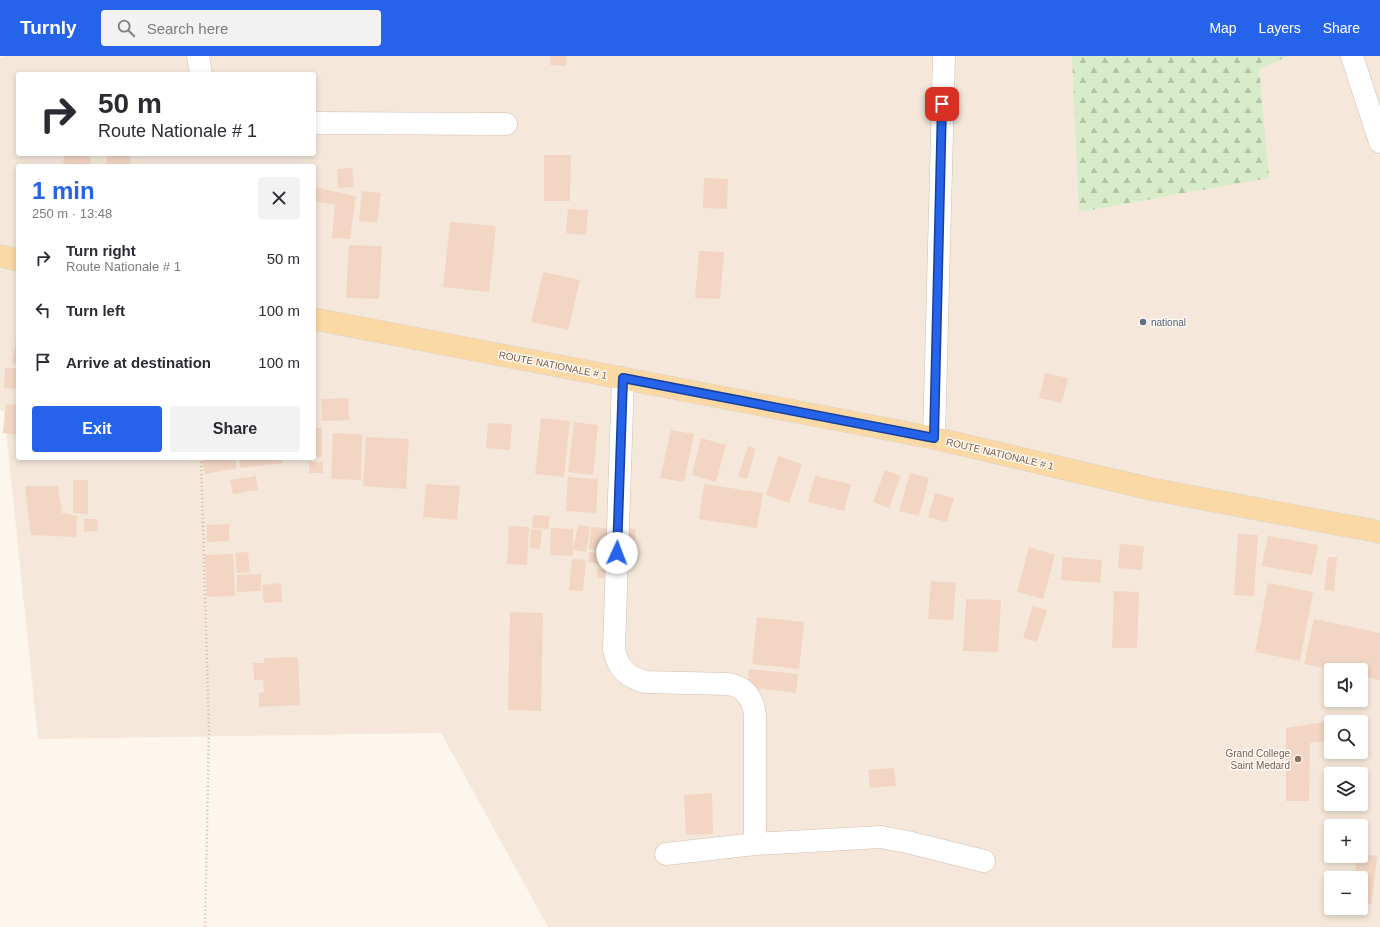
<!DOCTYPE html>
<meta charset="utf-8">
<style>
:root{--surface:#fff;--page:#f2f2f3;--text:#2b2b33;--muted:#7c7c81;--accent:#2563eb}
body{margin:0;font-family:Helvetica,sans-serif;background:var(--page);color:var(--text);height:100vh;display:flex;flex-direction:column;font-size:15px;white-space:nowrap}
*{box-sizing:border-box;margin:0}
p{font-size:13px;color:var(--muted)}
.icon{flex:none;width:22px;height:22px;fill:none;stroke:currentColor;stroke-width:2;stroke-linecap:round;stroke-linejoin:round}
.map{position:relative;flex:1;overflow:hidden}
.sheet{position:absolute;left:16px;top:108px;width:300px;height:296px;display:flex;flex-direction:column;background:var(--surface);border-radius:4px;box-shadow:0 2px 6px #0003}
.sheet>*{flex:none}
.banner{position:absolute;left:16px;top:16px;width:300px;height:84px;border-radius:4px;box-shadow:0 2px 6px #0003;background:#fff;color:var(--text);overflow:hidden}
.buttons{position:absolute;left:1324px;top:607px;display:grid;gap:8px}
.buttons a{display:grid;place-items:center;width:44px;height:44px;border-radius:4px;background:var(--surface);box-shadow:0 2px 6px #0003;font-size:20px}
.pin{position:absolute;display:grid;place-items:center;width:34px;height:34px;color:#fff;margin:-17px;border-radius:8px;box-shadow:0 2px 6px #0006}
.me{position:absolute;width:44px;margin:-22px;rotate:2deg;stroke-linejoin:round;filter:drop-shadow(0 0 3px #0008)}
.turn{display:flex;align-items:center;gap:14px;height:84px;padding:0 16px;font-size:18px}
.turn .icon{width:52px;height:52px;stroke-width:2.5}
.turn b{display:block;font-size:28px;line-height:34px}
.round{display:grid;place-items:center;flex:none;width:42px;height:42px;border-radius:4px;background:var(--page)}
.headline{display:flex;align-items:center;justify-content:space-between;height:68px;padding:0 16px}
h1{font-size:24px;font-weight:700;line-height:30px;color:var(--accent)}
.action{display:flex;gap:8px;margin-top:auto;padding:8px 16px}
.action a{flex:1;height:46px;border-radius:4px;background:var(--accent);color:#fff;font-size:16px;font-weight:700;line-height:46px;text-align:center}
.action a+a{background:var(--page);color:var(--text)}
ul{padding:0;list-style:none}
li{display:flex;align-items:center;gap:12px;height:52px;padding:0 16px}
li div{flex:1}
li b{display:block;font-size:15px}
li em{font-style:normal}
header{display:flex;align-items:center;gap:24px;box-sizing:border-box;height:56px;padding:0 20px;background:var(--accent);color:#fff}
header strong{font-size:19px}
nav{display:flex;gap:22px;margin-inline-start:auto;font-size:14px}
.search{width:280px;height:36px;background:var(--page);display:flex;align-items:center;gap:10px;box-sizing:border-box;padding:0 14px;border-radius:4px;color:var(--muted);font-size:15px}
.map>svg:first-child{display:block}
</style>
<header>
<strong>Turnly</strong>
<div class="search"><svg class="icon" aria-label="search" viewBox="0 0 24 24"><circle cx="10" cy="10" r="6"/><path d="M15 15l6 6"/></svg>Search here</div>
<nav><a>Map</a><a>Layers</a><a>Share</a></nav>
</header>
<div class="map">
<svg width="1380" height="871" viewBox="0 0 1380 871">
<defs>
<pattern id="forest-firs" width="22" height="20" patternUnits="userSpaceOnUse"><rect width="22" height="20" fill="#d8ecc9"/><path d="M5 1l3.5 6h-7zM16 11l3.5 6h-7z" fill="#b4c2a5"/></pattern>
</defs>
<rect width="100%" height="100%" fill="#fdf6ec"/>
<path fill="#f5e8da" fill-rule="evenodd" d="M 5,0 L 1380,0 L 1380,871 L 548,871 L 441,677 L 38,683 L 4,355 L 0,354 L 0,2 ZM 18,18 L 314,18 L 314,98 L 18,98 ZM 18,110 L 314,110 L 314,402 L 18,402 ZM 1331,614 L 1361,614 L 1361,644 L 1331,644 ZM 1331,666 L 1361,666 L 1361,696 L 1331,696 ZM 1331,718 L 1361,718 L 1361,748 L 1331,748 ZM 1331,770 L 1361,770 L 1361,800 L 1331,800 ZM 1331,822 L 1361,822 L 1361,852 L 1331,852 Z"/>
<path fill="url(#forest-firs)" d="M 1072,0 L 1289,0 L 1259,13 L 1269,122 L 1079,156 Z"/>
<path fill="#f3d5c3" d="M 551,0 L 567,0 L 566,10 L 550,9 Z
M 64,98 L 91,98 L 90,110 L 63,110 Z
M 108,98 L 131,100 L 130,110 L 106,110 Z
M 544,99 L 571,99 L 570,145 L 544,145 Z
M 352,112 L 354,131 L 338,132 L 337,113 Z
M 704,122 L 728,123 L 727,153 L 703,152 Z
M 314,131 L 356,140 L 350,183 L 332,182 L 335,149 L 314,145 Z
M 362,135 L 381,137 L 377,167 L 359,165 Z
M 568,153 L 588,154 L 586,179 L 566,177 Z
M 450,166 L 496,170 L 489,236 L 443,231 Z
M 349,189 L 382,190 L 379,243 L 346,242 Z
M 699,195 L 724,196 L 720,243 L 695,242 Z
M 543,216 L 580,224 L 568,274 L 531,266 Z
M 17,280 L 18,281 L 18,308 L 12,307 Z
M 5,312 L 18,312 L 18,333 L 4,332 Z
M 1045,317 L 1068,322 L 1062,347 L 1039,342 Z
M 348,342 L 349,364 L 322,365 L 321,343 Z
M 6,348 L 18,349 L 18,379 L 3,377 Z
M 541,362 L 570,365 L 564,421 L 535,418 Z
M 574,366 L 598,369 L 593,419 L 568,416 Z
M 488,367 L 512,368 L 510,394 L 486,392 Z
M 314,372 L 322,372 L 322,401 L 314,401 Z
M 671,374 L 694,378 L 684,426 L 660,422 Z
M 333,377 L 362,378 L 361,424 L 331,423 Z
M 366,381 L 409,383 L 406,433 L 363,430 Z
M 701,382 L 726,389 L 716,426 L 692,419 Z
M 748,390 L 756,393 L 747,423 L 738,421 Z
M 778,400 L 802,408 L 789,447 L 766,439 Z
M 131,402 L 154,402 L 154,404 L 131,404 Z
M 212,402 L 235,402 L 237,412 L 205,418 L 202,404 Z
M 239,402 L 282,402 L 282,407 L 240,412 Z
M 309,406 L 323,406 L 323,417 L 309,417 Z
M 885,414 L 901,420 L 889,452 L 873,446 Z
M 910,417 L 929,422 L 919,460 L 899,455 Z
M 256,420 L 258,434 L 233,438 L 230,424 Z
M 815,420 L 851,428 L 844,455 L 808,446 Z
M 568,421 L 598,423 L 596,457 L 566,455 Z
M 73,424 L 88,424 L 88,458 L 73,457 Z
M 426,428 L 460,430 L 457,464 L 423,461 Z
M 704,428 L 763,437 L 757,472 L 699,463 Z
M 25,430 L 58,430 L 62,457 L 77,460 L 76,481 L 31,479 Z
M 935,437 L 954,442 L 947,466 L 928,461 Z
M 533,459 L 550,460 L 548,473 L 532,472 Z
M 84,463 L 97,463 L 98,475 L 84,476 Z
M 229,468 L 229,485 L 207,486 L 207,469 Z
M 578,469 L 590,471 L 586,496 L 573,494 Z
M 509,470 L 529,471 L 527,509 L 507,508 Z
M 591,471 L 616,473 L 615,495 L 589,493 Z
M 622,471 L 636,473 L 633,498 L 619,496 Z
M 551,472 L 573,473 L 573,500 L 550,499 Z
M 531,473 L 542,474 L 540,493 L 530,492 Z
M 1238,478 L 1258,479 L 1254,540 L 1234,539 Z
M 1268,480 L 1318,489 L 1312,519 L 1262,510 Z
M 1120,488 L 1144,490 L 1142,514 L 1118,512 Z
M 1029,491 L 1055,499 L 1043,543 L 1017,536 Z
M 248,496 L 250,516 L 237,517 L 235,497 Z
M 590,496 L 606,499 L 604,509 L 588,506 Z
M 233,498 L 235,540 L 207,541 L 205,499 Z
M 1063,501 L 1102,504 L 1100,527 L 1061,524 Z
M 1328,501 L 1337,501 L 1334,535 L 1324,534 Z
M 572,503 L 586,504 L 583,535 L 569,534 Z
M 597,513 L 614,513 L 614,522 L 597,522 Z
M 261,518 L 261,535 L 237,536 L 237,519 Z
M 931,525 L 956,527 L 953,564 L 928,563 Z
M 281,527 L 282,546 L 264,547 L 262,529 Z
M 1268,527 L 1313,536 L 1300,605 L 1255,596 Z
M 1114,535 L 1139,536 L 1137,592 L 1112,592 Z
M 966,543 L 1001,544 L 998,596 L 963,595 Z
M 1033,550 L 1047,554 L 1037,586 L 1023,582 Z
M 510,556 L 543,557 L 541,655 L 508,654 Z
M 757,561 L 804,566 L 799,613 L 752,608 Z
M 1314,563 L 1380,577 L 1380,624 L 1361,620 L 1361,614 L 1334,614 L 1304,608 Z
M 298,601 L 300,649 L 259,651 L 259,637 L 264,636 L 263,624 L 254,624 L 253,607 L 264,607 L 264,602 Z
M 749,613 L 798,618 L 796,637 L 747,631 Z
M 1331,665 L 1331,685 L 1310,687 L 1309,745 L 1286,745 L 1286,672 Z
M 894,712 L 896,730 L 870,732 L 868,714 Z
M 1327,723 L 1331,723 L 1331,746 L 1325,745 Z
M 712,737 L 713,778 L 686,779 L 684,739 Z
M 1361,798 L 1377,800 L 1371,848 L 1361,847 L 1361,822 L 1354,822 L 1357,800 L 1361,800 Z"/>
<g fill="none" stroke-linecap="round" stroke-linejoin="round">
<defs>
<path id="minor" d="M 198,0 L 201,18
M 1352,0 L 1380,86
M 314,67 L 506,68
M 623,322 L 614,593 C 618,613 626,620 645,626 L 728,628 C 745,631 753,642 755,659 L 755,788 L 881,781 L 907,786 L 984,805
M 934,382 L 944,0
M 666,798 L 755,788"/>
<path id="major" d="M 0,200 L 18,204
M 314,263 L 934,382 L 1151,433 L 1380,476"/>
</defs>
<use href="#minor" stroke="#d1beb0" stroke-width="23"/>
<use href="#major" stroke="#dad1cd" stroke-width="23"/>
<path stroke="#d9b8a5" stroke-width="2.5" stroke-dasharray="1 3" stroke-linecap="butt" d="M 201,402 L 209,675 L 205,871"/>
<use href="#minor" stroke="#fff" stroke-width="22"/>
<use href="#major" stroke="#fbd9a5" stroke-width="22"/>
</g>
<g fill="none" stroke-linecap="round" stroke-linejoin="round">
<defs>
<path id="route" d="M 617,497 L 623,322 L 934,382 L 942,48"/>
</defs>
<use href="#route" stroke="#184099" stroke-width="10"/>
<use href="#route" stroke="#2563eb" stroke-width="7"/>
</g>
<circle fill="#5c6f8a" stroke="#fffaf3" stroke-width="1.5" cx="1143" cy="266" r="4"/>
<circle fill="#8d6e63" stroke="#fffaf3" stroke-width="1.5" cx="1298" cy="703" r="4"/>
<g text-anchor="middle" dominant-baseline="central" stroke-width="3" stroke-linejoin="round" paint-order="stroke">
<g font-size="10" fill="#4e5e75" stroke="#fffaf3" text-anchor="start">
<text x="1151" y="266">national</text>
</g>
<g font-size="10" fill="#7a5c4d" stroke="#fffaf3">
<text transform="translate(553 309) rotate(11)">ROUTE NATIONALE # 1</text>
<text transform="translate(1000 398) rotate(13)">ROUTE NATIONALE # 1</text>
</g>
<g font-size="10" fill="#785e54" stroke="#fffaf3" text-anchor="end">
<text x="1290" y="697">Grand College<tspan x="1290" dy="12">Saint Medard</tspan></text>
</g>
</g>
</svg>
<div class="buttons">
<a><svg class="icon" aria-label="sound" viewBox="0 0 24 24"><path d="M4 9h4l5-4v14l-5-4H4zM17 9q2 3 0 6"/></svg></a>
<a><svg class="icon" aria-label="search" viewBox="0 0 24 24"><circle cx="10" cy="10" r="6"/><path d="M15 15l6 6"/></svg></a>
<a><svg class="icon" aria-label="layers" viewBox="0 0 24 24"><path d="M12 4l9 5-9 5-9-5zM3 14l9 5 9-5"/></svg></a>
<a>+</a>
<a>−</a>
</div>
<div class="pin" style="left:942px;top:48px;background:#d93025"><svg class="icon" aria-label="arrive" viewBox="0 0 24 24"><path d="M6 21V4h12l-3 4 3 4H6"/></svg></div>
<svg class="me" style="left:617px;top:497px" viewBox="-20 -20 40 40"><circle r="19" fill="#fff"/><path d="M0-13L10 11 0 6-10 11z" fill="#2563eb"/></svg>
<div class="banner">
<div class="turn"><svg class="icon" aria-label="right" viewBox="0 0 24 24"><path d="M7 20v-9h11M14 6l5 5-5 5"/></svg><div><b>50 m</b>Route Nationale # 1</div></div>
</div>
<section class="sheet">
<div class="headline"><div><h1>1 min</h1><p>250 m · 13:48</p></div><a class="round"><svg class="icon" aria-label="close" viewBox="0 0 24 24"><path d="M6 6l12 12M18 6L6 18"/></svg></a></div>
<ul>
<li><svg class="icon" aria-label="right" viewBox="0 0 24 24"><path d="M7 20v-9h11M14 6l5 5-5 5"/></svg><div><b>Turn right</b><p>Route Nationale # 1</p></div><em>50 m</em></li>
<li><svg class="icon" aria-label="left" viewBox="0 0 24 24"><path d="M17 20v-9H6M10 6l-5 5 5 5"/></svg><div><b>Turn left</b></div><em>100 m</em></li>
<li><svg class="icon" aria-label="arrive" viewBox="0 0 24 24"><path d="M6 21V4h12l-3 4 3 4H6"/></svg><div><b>Arrive at destination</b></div><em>100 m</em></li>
</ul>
<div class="action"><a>Exit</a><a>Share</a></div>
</section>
</div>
